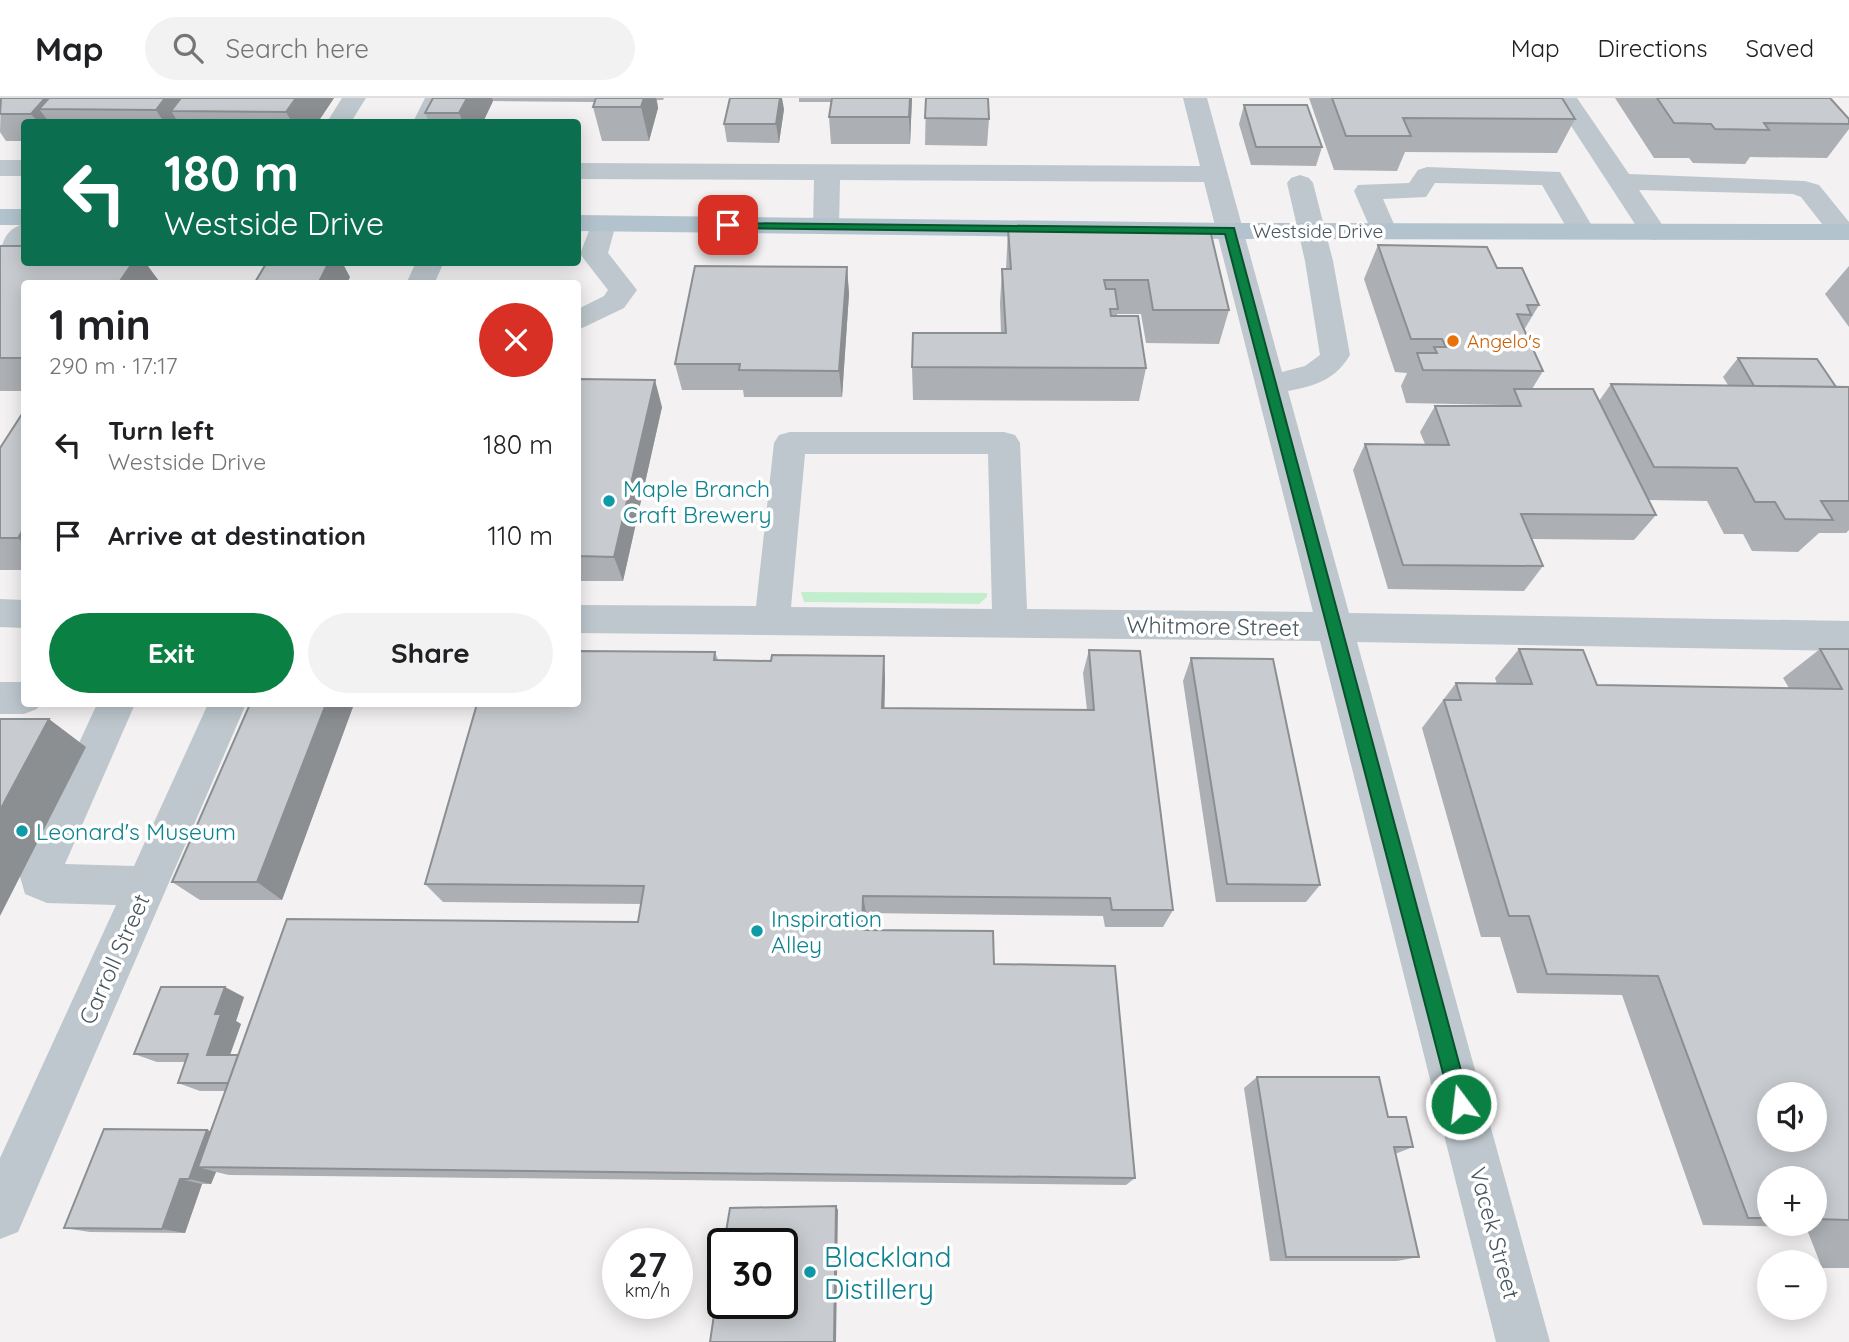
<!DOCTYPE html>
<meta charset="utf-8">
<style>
:root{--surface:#fff;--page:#f2f2f2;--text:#202124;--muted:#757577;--line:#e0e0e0;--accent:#0b8043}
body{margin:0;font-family:Quicksand,sans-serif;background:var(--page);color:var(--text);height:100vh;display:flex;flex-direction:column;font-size:26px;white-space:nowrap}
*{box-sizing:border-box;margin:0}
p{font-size:23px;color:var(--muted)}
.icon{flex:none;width:38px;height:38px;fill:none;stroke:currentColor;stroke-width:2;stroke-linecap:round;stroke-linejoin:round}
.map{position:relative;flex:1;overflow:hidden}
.panel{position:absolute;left:21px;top:182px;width:560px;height:427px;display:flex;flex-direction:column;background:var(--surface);border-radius:7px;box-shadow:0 4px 18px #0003}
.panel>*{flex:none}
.hud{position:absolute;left:21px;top:21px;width:560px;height:147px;border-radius:7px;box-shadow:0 4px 18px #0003;background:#0b6e4f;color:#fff;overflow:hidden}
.fabs{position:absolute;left:1757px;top:984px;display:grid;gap:14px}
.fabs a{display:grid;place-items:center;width:70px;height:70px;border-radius:50%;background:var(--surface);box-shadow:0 4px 18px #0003;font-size:35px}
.speed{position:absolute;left:602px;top:1130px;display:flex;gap:14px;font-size:35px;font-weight:700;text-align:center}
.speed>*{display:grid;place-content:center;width:91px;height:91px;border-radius:50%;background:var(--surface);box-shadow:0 4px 18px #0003;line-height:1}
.speed small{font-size:18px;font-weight:400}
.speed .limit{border:4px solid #111;border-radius:10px;background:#fff;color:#111}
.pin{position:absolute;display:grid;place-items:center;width:60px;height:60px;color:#fff;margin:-30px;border-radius:14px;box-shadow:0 4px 10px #0006}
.me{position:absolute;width:77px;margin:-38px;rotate:345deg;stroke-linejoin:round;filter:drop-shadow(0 0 5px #0008)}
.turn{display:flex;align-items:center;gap:24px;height:147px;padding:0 28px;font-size:32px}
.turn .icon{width:91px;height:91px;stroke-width:2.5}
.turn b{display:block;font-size:49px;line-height:60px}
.round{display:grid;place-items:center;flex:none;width:74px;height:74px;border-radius:37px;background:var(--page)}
.headline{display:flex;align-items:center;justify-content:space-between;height:119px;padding:0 28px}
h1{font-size:42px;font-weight:700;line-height:52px}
.button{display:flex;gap:14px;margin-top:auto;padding:14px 28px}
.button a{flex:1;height:80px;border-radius:42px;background:var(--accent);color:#fff;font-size:28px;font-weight:700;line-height:80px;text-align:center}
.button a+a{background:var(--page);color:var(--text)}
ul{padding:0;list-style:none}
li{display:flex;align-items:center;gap:21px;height:91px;padding:0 28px}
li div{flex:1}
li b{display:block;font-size:26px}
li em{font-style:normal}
header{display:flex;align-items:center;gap:42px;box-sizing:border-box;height:98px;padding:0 35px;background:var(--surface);border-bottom:2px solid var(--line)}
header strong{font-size:33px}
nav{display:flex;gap:38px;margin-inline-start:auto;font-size:24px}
.search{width:490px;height:63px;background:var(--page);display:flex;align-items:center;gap:18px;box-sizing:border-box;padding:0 24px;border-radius:38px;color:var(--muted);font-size:26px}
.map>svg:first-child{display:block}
</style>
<header>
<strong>Map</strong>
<div class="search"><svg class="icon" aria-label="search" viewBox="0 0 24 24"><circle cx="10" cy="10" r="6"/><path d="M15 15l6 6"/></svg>Search here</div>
<nav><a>Map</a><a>Directions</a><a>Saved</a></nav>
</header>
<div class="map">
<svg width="1849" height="1244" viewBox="0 0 1849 1244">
<rect width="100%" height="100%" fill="#f3f1f1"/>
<path fill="#c2eece" d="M 801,494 L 987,495 L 987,499 L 979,506 L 809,504 L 804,504 Z"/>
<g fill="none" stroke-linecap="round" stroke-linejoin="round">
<path fill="#bdc7cd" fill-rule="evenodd" d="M 342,0 L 366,0 L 351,24 L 327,24 Z
M 425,0 L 449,0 L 437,24 L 413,24 Z
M 1183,0 L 1207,0 L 1282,274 L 1305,268 L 1320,257 L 1305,163 L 1287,85 L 1291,80 L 1300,77 L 1309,80 L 1313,85 L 1333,163 L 1350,257 C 1335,282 1315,288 1288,293 L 1349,515 L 1849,523 L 1849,553 L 1357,544 L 1550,1244 L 1496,1244 L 1320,543 L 578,535 L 578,507 L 756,508 L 774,345 L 779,337 L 790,334 L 1004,334 L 1015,337 L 1020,345 L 1027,511 L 1313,514 L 1204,84 L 840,82 L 839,128 L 835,134 L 826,136 L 817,134 L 813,128 L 814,82 L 578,81 L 578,65 L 1200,68 ZM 805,356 L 988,356 L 992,511 L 791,509 Z
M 1553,0 L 1577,0 L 1629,76 L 1805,83 L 1819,87 L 1849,124 L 1849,141 L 1833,140 L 1801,99 L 1793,96 L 1639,92 L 1667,134 L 1664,140 L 1654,142 L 1644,140 Z
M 0,62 L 24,62 L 24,78 L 0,78 Z
M 1427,69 L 1560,74 L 1595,133 L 1592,139 L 1582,141 L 1572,139 L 1542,87 L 1435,85 L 1426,99 L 1383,101 L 1397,133 L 1394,139 L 1384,141 L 1374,139 L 1354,93 L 1358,87 L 1409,85 L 1418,72 Z
M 603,118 L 612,120 L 616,126 L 608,155 L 637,192 L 624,210 L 578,232 L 578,211 L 604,198 L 608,192 L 580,156 L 594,120 Z
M 24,126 C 26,146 23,167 0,172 C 0,152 1,132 24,126 Z
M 416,164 L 444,164 L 434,186 L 406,186 Z
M 0,501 L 24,502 L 24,530 L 0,529 Z
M 0,584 L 24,584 L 24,606 L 40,606 L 37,611 L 24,616 L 0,616 Z
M 97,606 L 135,606 L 65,766 L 134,768 L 208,606 L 246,606 L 18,1134 L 0,1141 L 0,1060 L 116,807 L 47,805 L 25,796 L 19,775 Z"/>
<path fill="#b2c3ce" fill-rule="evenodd" d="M 0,111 L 24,111 L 24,127 L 0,127 Z
M 578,117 L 1230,125 L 1849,126 L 1849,142 L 1230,141 L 578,133 Z"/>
</g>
<path fill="#acafb3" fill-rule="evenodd" d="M 1,0 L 334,0 L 318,24 L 24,24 L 24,43 L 6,43 L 0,34 Z
M 433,0 L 664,0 L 663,2 L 657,2 L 658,10 L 649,43 L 602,43 L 593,9 L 595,4 L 493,3 L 483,24 L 429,24 L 425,15 Z
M 799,0 L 912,0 L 910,46 L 831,46 L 829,19 L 831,4 L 799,4 Z
M 926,0 L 989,21 L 987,48 L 925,47 Z
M 1309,0 L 1562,0 L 1575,21 L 1557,55 L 1405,54 L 1397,73 L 1334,72 Z
M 1615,0 L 1830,0 L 1849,21 L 1849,31 L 1827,60 L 1750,59 L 1745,66 L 1693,65 L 1689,60 L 1654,60 Z
M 1244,7 L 1322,49 L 1316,68 L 1251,67 L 1239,26 Z
M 784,11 L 779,45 L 727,44 L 724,26 Z
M 1008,131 L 1229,212 L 1219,246 L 1146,245 L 1141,216 L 1117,216 L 1117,218 L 1146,270 L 1139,303 L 913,302 L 912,269 L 1001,235 L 1000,205 L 1002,171 L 1006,171 Z
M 1378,147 L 1539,207 L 1524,232 L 1543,273 L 1532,291 L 1599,303 L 1611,286 L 1728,287 L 1723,279 L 1738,260 L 1836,289 L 1849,289 L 1849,432 L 1846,435 L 1819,435 L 1798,454 L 1752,453 L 1743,436 L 1724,436 L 1707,403 L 1649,402 L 1656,417 L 1634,442 L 1532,441 L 1543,468 L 1524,493 L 1388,491 L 1353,372 L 1365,346 L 1425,346 L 1420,334 L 1435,308 L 1503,308 L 1504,307 L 1406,305 L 1401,288 L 1407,275 L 1395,274 L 1364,181 Z
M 0,148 L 159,183 L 157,186 L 24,186 L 24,293 L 0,293 Z
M 1849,168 L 1849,229 L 1825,196 Z
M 847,169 L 849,196 L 842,299 L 744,299 L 743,292 L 682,292 L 675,266 Z
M 578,281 L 662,309 L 623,483 L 578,483 Z
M 24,313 L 24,472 L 0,472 L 0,350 Z
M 1519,551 L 1597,587 L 1789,590 L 1783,580 L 1820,551 L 1849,551 L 1849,1170 L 1822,1170 L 1806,1129 L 1703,1127 L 1622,897 L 1517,895 L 1500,839 L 1481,839 L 1422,630 L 1456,585 L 1497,586 L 1495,580 ZM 1769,1080 L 1815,1080 L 1815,1125 L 1769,1125 Z
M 1089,552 L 1173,812 L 1163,829 L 1105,829 L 1103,818 L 866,815 L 865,832 L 994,866 L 1135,1080 L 1126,1087 L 229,1077 L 216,1074 L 211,1086 L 202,1086 L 185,1135 L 90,1134 L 64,1130 L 207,1032 L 210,1033 L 225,993 L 200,993 L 178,985 L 185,964 L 157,964 L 134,956 L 244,899 L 236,923 L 241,926 L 230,957 L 238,957 L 638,824 L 641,806 L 443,804 L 425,786 L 715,554 L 718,562 L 771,563 L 884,558 L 885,581 L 884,610 L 1087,612 L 1083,575 Z
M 1191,560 L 1320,787 L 1306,804 L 1216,804 L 1183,583 Z
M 250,606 L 354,606 L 282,802 L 200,802 L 172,784 Z
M 1257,979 L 1388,1019 L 1413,1049 L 1395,1056 L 1419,1159 L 1397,1163 L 1270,1163 L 1244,990 Z"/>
<path fill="#8c8f92" d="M 45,0 L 56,0 L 39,11 L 49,24 L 38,24 L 31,16 Z
M 165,0 L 187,0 L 171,13 L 178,24 L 164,24 L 156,12 Z
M 296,0 L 334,0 L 318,24 L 292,24 L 286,14 Z
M 467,0 L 492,0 L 493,3 L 483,24 L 463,24 L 459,15 Z
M 643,0 L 656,0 L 658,10 L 649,43 L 641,9 Z
M 780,0 L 782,0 L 784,11 L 779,45 L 776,26 Z
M 910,0 L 912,0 L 910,46 L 909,19 Z
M 125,164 L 145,164 L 159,183 L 157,186 L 118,186 Z
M 329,164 L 342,164 L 350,179 L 347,186 L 318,186 Z
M 847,169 L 849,196 L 842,299 L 839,273 Z
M 655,282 L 662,309 L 623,483 L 614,459 Z
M 24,430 L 24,446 L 18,440 Z
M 884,558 L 885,581 L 884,632 L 882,610 Z
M 326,606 L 354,606 L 282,802 L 257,784 Z
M 49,621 L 86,649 L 0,818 L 0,712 Z
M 863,798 L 866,815 L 864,849 L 862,832 Z
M 225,889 L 244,899 L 236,923 L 241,926 L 227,965 L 207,957 L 215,916 Z
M 207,1032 L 228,1039 L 198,1069 L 216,1074 L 211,1086 L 189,1081 Z
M 180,1081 L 202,1086 L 185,1135 L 162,1131 Z
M 836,1108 L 838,1112 L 836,1244 L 834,1244 Z"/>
<path fill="#c8ccd0" stroke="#8c8f92" stroke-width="2" fill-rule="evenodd" d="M 1,0 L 45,0 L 31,16 L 0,16 Z
M 49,0 L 165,0 L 156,12 L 39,11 Z
M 181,0 L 296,0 L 286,14 L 171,13 Z
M 433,0 L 467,0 L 459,15 L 425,15 Z
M 596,0 L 644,0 L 641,9 L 593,9 Z
M 730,0 L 780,0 L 776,26 L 724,26 Z
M 832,0 L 910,0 L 909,19 L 829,19 Z
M 926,0 L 988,0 L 989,21 L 925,20 Z
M 1332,0 L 1562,0 L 1575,21 L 1403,20 L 1411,38 L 1346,38 Z
M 1657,0 L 1830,0 L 1849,21 L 1849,26 L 1764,25 L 1769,32 L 1715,31 L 1711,26 L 1674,25 Z
M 1244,7 L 1307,7 L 1322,49 L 1256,49 Z
M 1008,131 L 1210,132 L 1229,212 L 1153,212 L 1148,182 L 1104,182 L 1106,191 L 1115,191 L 1118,211 L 1110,211 L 1111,218 L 1138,218 L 1146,270 L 912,269 L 913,235 L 1006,235 L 1002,171 L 1011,171 Z
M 1378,147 L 1487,149 L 1497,170 L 1522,170 L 1539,207 L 1527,207 L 1531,217 L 1517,216 L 1543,273 L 1423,272 L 1417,255 L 1437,255 L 1434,249 L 1446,249 L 1442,241 L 1411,241 Z
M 0,148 L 24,148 L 24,164 L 133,164 L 118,186 L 24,186 L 24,260 L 0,260 Z
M 267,164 L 329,164 L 318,186 L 254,186 Z
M 695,168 L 847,169 L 839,273 L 739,272 L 740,266 L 675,266 Z
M 1738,260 L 1817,261 L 1836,289 L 1754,288 Z
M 578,281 L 655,282 L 614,459 L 578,458 Z
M 1611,286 L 1849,289 L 1849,403 L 1821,403 L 1833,422 L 1785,421 L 1775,404 L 1755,404 L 1737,370 L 1654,369 Z
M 1514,291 L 1593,291 L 1656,417 L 1521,416 L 1543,468 L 1403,467 L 1365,346 L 1449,347 L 1435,308 L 1521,308 Z
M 24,313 L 24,430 L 18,440 L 0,440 L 0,350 Z
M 1519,551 L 1583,552 L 1597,587 L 1842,591 L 1820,551 L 1849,551 L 1849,1122 L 1815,1121 L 1815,1080 L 1769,1080 L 1769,1120 L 1748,1120 L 1658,878 L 1547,876 L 1529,818 L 1509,818 L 1444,602 L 1461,602 L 1456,585 L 1532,586 ZM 1769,996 L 1815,996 L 1815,1041 L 1769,1041 Z
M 1089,552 L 1140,553 L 1173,812 L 1112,812 L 1110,800 L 863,798 L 862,832 L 993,833 L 994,866 L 1115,868 L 1135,1080 L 198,1069 L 287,821 L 638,824 L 644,788 L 425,786 L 477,606 L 578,606 L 578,553 L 715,554 L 714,562 L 771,563 L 772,557 L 884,558 L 882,610 L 1094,612 Z
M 1191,560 L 1273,561 L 1320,787 L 1227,786 Z
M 250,606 L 326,606 L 257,784 L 172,784 Z
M 0,621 L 49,621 L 0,712 Z
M 161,889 L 225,889 L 215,916 L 221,916 L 207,957 L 238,957 L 228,985 L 178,985 L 188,956 L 134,956 Z
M 1257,979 L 1379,979 L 1388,1019 L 1406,1019 L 1413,1049 L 1394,1049 L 1419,1159 L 1286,1159 Z
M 104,1031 L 207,1032 L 189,1081 L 180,1081 L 162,1131 L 64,1130 Z
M 836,1108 L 834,1244 L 710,1244 L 723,1156 L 723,1206 L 782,1206 L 782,1146 L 724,1146 L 730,1110 Z"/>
<path fill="#0b8043" stroke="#07532c" stroke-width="2" d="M 724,125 L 1234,130 L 1470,1006 L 1468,1013 L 1461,1015 L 1454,1013 L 1451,1006 L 1225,136 L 728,130 L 724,129 Z"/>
<circle fill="#e8710a" stroke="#fff" stroke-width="2.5" cx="1453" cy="243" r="7"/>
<g fill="#0f9aa8" stroke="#fff" stroke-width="2.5">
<circle cx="609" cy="403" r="7"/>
<circle cx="22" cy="733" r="7"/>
<circle cx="757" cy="833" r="7"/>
<circle cx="810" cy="1174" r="7"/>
</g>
<g text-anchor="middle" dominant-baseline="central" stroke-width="7" stroke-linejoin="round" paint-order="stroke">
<g font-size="19" fill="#49565e" stroke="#fff">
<text x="1318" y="133">Westside Drive</text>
</g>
<g font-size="19" fill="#c56008" stroke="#fff" text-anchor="start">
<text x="1467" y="243">Angelo's</text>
</g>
<g font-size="23" fill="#0d838f" stroke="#fff" text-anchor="start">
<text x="623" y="390">Maple Branch<tspan x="623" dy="26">Craft Brewery</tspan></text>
<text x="36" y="733">Leonard's Museum</text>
<text x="771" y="820">Inspiration<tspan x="771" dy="26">Alley</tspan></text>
</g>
<g font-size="23" fill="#49565e" stroke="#fff">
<text transform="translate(1213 528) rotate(1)">Whitmore Street</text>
<text transform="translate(114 861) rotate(-66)">Carroll Street</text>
<text transform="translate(1495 1135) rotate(75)">Vacek Street</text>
</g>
<g font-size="28" fill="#0d838f" stroke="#fff" text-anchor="start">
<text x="824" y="1158">Blackland<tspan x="824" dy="32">Distillery</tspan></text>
</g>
</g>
</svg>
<div class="fabs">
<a><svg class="icon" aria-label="sound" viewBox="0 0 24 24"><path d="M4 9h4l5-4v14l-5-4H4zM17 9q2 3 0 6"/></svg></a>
<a>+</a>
<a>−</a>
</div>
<div class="speed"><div>27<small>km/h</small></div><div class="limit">30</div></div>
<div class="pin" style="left:728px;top:127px;background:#d93025"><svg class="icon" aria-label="arrive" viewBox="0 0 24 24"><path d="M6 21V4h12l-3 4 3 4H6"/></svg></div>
<svg class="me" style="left:1461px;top:1006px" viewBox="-20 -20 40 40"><circle r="17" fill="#0b8043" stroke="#fff" stroke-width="3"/><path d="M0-11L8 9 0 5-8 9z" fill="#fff"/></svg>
<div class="hud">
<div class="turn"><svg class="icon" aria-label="left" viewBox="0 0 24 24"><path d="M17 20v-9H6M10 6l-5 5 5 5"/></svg><div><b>180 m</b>Westside Drive</div></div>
</div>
<section class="panel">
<div class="headline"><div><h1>1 min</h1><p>290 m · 17:17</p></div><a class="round" style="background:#d93025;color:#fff"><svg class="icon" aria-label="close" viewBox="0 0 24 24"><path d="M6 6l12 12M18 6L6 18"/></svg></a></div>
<ul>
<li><svg class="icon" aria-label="left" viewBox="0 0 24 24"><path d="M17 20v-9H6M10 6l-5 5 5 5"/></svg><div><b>Turn left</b><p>Westside Drive</p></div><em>180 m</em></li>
<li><svg class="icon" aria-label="arrive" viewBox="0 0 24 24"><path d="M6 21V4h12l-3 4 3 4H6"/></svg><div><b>Arrive at destination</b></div><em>110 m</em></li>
</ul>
<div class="button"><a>Exit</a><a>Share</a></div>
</section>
</div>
